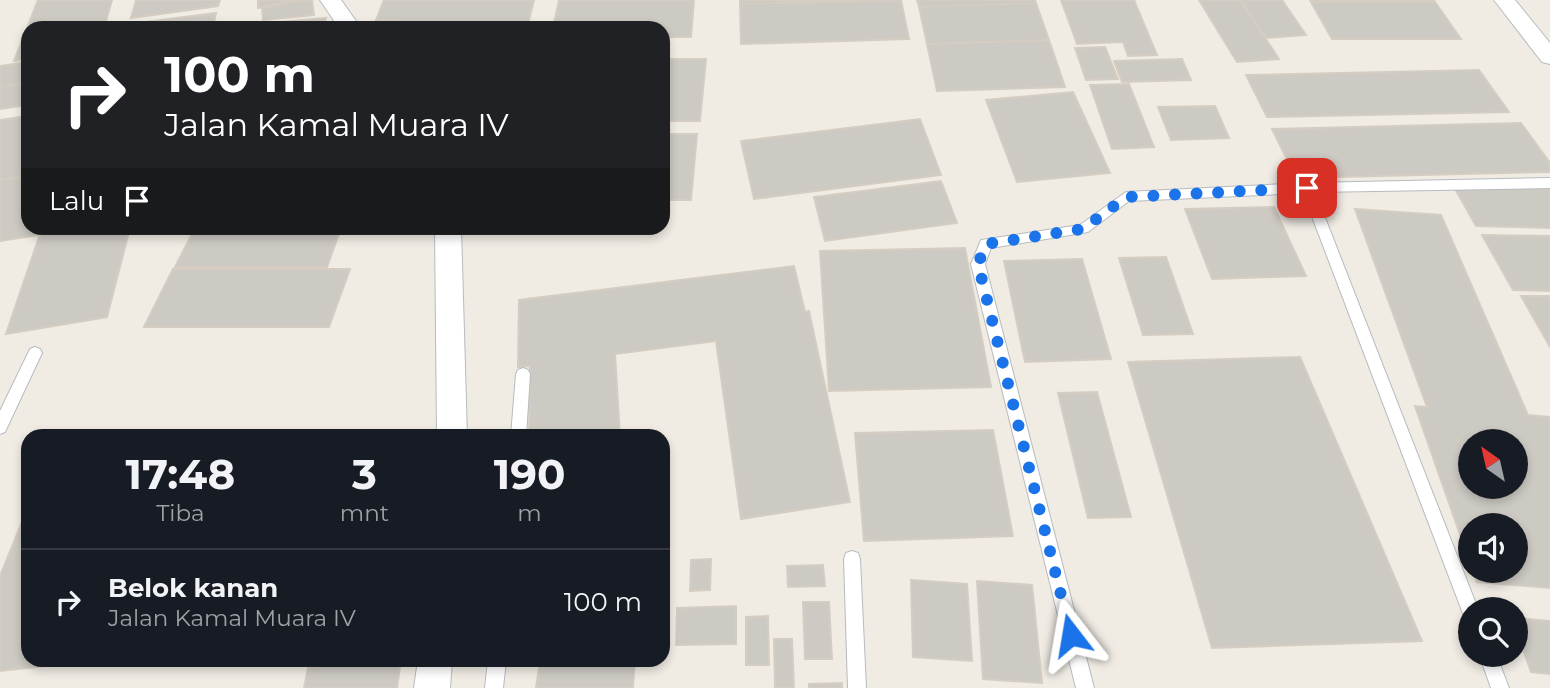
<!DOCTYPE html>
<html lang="id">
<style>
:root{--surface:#171b24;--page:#242831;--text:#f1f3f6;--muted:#9ea1a6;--line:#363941}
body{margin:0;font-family:Montserrat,sans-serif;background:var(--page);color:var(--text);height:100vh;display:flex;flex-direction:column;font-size:26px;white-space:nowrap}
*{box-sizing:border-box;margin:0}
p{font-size:23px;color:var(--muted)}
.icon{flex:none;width:38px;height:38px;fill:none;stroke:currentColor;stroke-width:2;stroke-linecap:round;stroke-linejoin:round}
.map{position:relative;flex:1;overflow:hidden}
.drawer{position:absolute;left:21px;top:429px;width:649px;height:238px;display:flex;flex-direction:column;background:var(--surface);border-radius:21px;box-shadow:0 4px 10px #0003}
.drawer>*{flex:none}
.guide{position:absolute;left:21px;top:21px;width:649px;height:214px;border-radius:21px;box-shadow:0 4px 10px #0003;background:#202124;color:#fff;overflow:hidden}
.needle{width:46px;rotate:326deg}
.controls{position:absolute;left:1458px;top:429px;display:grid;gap:14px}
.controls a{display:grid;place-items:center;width:70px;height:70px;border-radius:50%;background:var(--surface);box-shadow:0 4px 10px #0003;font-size:35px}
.pin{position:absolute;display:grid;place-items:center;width:60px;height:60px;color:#fff;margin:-30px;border-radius:14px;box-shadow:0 4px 10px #0006}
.me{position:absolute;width:77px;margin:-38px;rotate:346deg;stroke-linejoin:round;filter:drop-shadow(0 0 5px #0008)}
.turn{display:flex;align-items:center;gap:24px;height:147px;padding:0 28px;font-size:32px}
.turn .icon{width:91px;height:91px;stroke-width:2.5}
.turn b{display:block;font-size:49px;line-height:60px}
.then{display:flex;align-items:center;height:66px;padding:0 28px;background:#0003;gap:14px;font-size:26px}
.eta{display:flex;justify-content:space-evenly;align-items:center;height:119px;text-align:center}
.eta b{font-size:42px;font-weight:700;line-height:49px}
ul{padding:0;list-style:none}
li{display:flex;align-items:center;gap:21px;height:105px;padding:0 28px;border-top:2px solid var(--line)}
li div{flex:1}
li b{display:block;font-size:26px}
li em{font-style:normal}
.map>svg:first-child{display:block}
</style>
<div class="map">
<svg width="1550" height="688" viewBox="0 0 1550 688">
<rect width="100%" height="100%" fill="#f0ece4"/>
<path fill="#cdc9c3" stroke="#d5cdc1" stroke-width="2" fill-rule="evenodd" d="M 38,0 L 112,0 L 104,28 L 28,28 L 28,59 L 14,61 Z
M 136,0 L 220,0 L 218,6 L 131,18 Z
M 258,0 L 294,0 L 258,8 Z
M 301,0 L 312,0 L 314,15 L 263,20 L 262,8 Z
M 384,0 L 534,0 L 527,28 L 398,28 L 401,20 L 376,20 Z
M 559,0 L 694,0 L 691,37 L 663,37 L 663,28 L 553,28 Z
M 740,0 L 875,0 L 740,4 Z
M 901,0 L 909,39 L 741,44 L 740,4 Z
M 917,0 L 1035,0 L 1036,3 L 919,7 Z
M 1061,0 L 1134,0 L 1157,55 L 1128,56 L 1123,42 L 1077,44 Z
M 1199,0 L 1240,0 L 1279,59 L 1237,62 Z
M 1241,0 L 1282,0 L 1306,35 L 1266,38 Z
M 1310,0 L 1434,0 L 1435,2 L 1311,2 Z
M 1311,2 L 1435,2 L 1461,39 L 1332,39 Z
M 1036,3 L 1049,40 L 927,44 L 919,7 Z
M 216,13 L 213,28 L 122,28 L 123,25 Z
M 326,18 L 323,28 L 258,28 L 260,24 Z
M 1049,40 L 1065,87 L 937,91 L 927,44 Z
M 1105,47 L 1118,79 L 1086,80 L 1075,48 Z
M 663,59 L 706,59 L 700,121 L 663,121 Z
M 1182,59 L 1191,80 L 1122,82 L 1114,61 Z
M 28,62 L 28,83 L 0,87 L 0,66 Z
M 1479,70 L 1509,112 L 1267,117 L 1246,75 Z
M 28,83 L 28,105 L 0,109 L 0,87 Z
M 1129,84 L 1154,147 L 1112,149 L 1090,85 Z
M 1073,92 L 1110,173 L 1017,182 L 986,100 Z
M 1215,106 L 1229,138 L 1171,140 L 1158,107 Z
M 28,116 L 28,176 L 0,180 L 0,120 Z
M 920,119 L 941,175 L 754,199 L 741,141 Z
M 1521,123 L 1550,163 L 1550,172 L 1296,178 L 1272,129 Z
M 663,134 L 697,134 L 691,200 L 663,200 Z
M 28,176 L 28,228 L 41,228 L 38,235 L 0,241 L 0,180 Z
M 941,181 L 957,223 L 825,241 L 814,197 Z
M 1454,187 L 1550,189 L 1550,228 L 1476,226 Z
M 1274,207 L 1306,276 L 1212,279 L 1185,209 Z
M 1355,209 L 1441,215 L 1528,415 L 1550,417 L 1550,588 L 1477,582 L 1473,570 L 1516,570 L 1516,525 L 1470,525 L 1470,563 L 1415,406 L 1427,407 ZM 1470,441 L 1516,441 L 1516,486 L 1470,486 Z
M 42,228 L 130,228 L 107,317 L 6,334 Z
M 195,228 L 341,228 L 327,267 L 175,267 Z
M 1482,235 L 1550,236 L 1550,291 L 1513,290 Z
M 965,248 L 991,387 L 829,391 L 820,251 Z
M 1166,257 L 1193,334 L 1143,335 L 1119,258 Z
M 1082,259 L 1111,359 L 1025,362 L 1004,261 Z
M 794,266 L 805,312 L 809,311 L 850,502 L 741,519 L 716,341 L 615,354 L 620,436 L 529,436 L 530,366 L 518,367 L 519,300 Z
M 173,269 L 350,269 L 329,327 L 144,327 Z
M 1521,296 L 1550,296 L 1550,347 Z
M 1300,357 L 1422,641 L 1212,648 L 1128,362 Z
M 1097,392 L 1131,517 L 1088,518 L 1058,393 Z
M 993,430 L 1013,536 L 864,541 L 855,433 Z
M 28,507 L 28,660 L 46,660 L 44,666 L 0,671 L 0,576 Z
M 711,559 L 710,590 L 690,591 L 691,560 Z
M 823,565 L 825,586 L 788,587 L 787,566 Z
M 911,580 L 967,584 L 972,661 L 913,657 Z
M 977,581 L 1032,585 L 1042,683 L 983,679 Z
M 803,602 L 829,602 L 832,659 L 805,659 Z
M 736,606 L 736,644 L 676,645 L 677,608 Z
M 768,616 L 769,665 L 746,665 L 746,617 Z
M 1516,618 L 1550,621 L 1550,674 L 1531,672 L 1516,630 Z
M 774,639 L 792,639 L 794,688 L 775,688 Z
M 333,660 L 401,660 L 397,688 L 304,688 L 308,668 L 332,665 Z
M 540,660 L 635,660 L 633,688 L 536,688 Z
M 842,683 L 842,688 L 809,688 L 809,684 Z"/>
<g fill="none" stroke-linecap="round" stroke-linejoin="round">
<defs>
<path id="lane" d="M 1550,178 L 1550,188 L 1315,192 L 1478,609 L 1470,609 L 1470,619 L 1464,617 L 1462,611 L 1303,193 L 1129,201 L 1088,232 L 991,248 L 985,264 L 1094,688 L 1076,688 L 971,264 L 981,240 L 1080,225 L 1126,192 L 1307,183 Z
M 35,347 L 40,349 L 42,353 L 5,432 L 0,434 L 0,411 L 30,349 Z
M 523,368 L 528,370 L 530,374 L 526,436 L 511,436 L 516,374 L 518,370 Z
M 852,551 L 858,553 L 860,559 L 866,688 L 848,688 L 844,559 L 846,553 Z
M 1479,654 L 1496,654 L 1509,688 L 1491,688 Z
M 488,660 L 506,660 L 503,688 L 485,688 Z"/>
<path id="street" d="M 320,0 L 341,0 L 361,28 L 339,28 Z
M 1494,0 L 1515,0 L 1550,43 L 1550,64 L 1542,62 Z
M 435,228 L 461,228 L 467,436 L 437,436 Z
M 418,660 L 452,660 L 450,688 L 414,688 Z"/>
</defs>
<use href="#lane" stroke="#b6bbbf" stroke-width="2"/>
<use href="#street" stroke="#b6bbbf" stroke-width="2"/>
<use href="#lane" fill="#fff" fill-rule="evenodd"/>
<use href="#street" fill="#fff" fill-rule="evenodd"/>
</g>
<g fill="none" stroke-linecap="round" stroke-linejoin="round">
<path stroke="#1a73e8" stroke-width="12" stroke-dasharray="0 21.6" d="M 1071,635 L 978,264 L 986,244 L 1083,229 L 1126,197 L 1307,188"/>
</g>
</svg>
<div class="controls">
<a><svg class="needle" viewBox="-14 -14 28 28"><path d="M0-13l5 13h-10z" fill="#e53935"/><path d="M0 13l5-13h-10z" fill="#9ea1a6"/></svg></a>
<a><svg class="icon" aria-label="sound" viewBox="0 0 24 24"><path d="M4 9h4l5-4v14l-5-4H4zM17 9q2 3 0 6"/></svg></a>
<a><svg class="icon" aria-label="search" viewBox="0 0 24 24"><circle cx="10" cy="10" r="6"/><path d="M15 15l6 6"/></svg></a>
</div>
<div class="pin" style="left:1307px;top:188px;background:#d93025"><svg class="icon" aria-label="arrive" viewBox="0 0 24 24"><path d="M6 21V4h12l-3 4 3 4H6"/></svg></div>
<svg class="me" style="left:1071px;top:635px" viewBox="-20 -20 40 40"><path d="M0-17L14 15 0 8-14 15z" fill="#1a73e8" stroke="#fff" stroke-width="4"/></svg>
<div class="guide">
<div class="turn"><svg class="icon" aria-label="right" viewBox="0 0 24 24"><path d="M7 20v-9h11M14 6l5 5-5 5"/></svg><div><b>100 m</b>Jalan Kamal Muara IV</div></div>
<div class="then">Lalu<svg class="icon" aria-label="arrive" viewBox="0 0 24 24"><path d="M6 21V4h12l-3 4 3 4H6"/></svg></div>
</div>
<section class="drawer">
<div class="eta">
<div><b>17:48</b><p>Tiba</p></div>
<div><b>3</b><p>mnt</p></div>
<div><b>190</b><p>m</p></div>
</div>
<ul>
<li><svg class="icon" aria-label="right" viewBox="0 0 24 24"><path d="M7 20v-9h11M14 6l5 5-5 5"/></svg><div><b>Belok kanan</b><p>Jalan Kamal Muara IV</p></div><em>100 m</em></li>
</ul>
</section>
</div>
